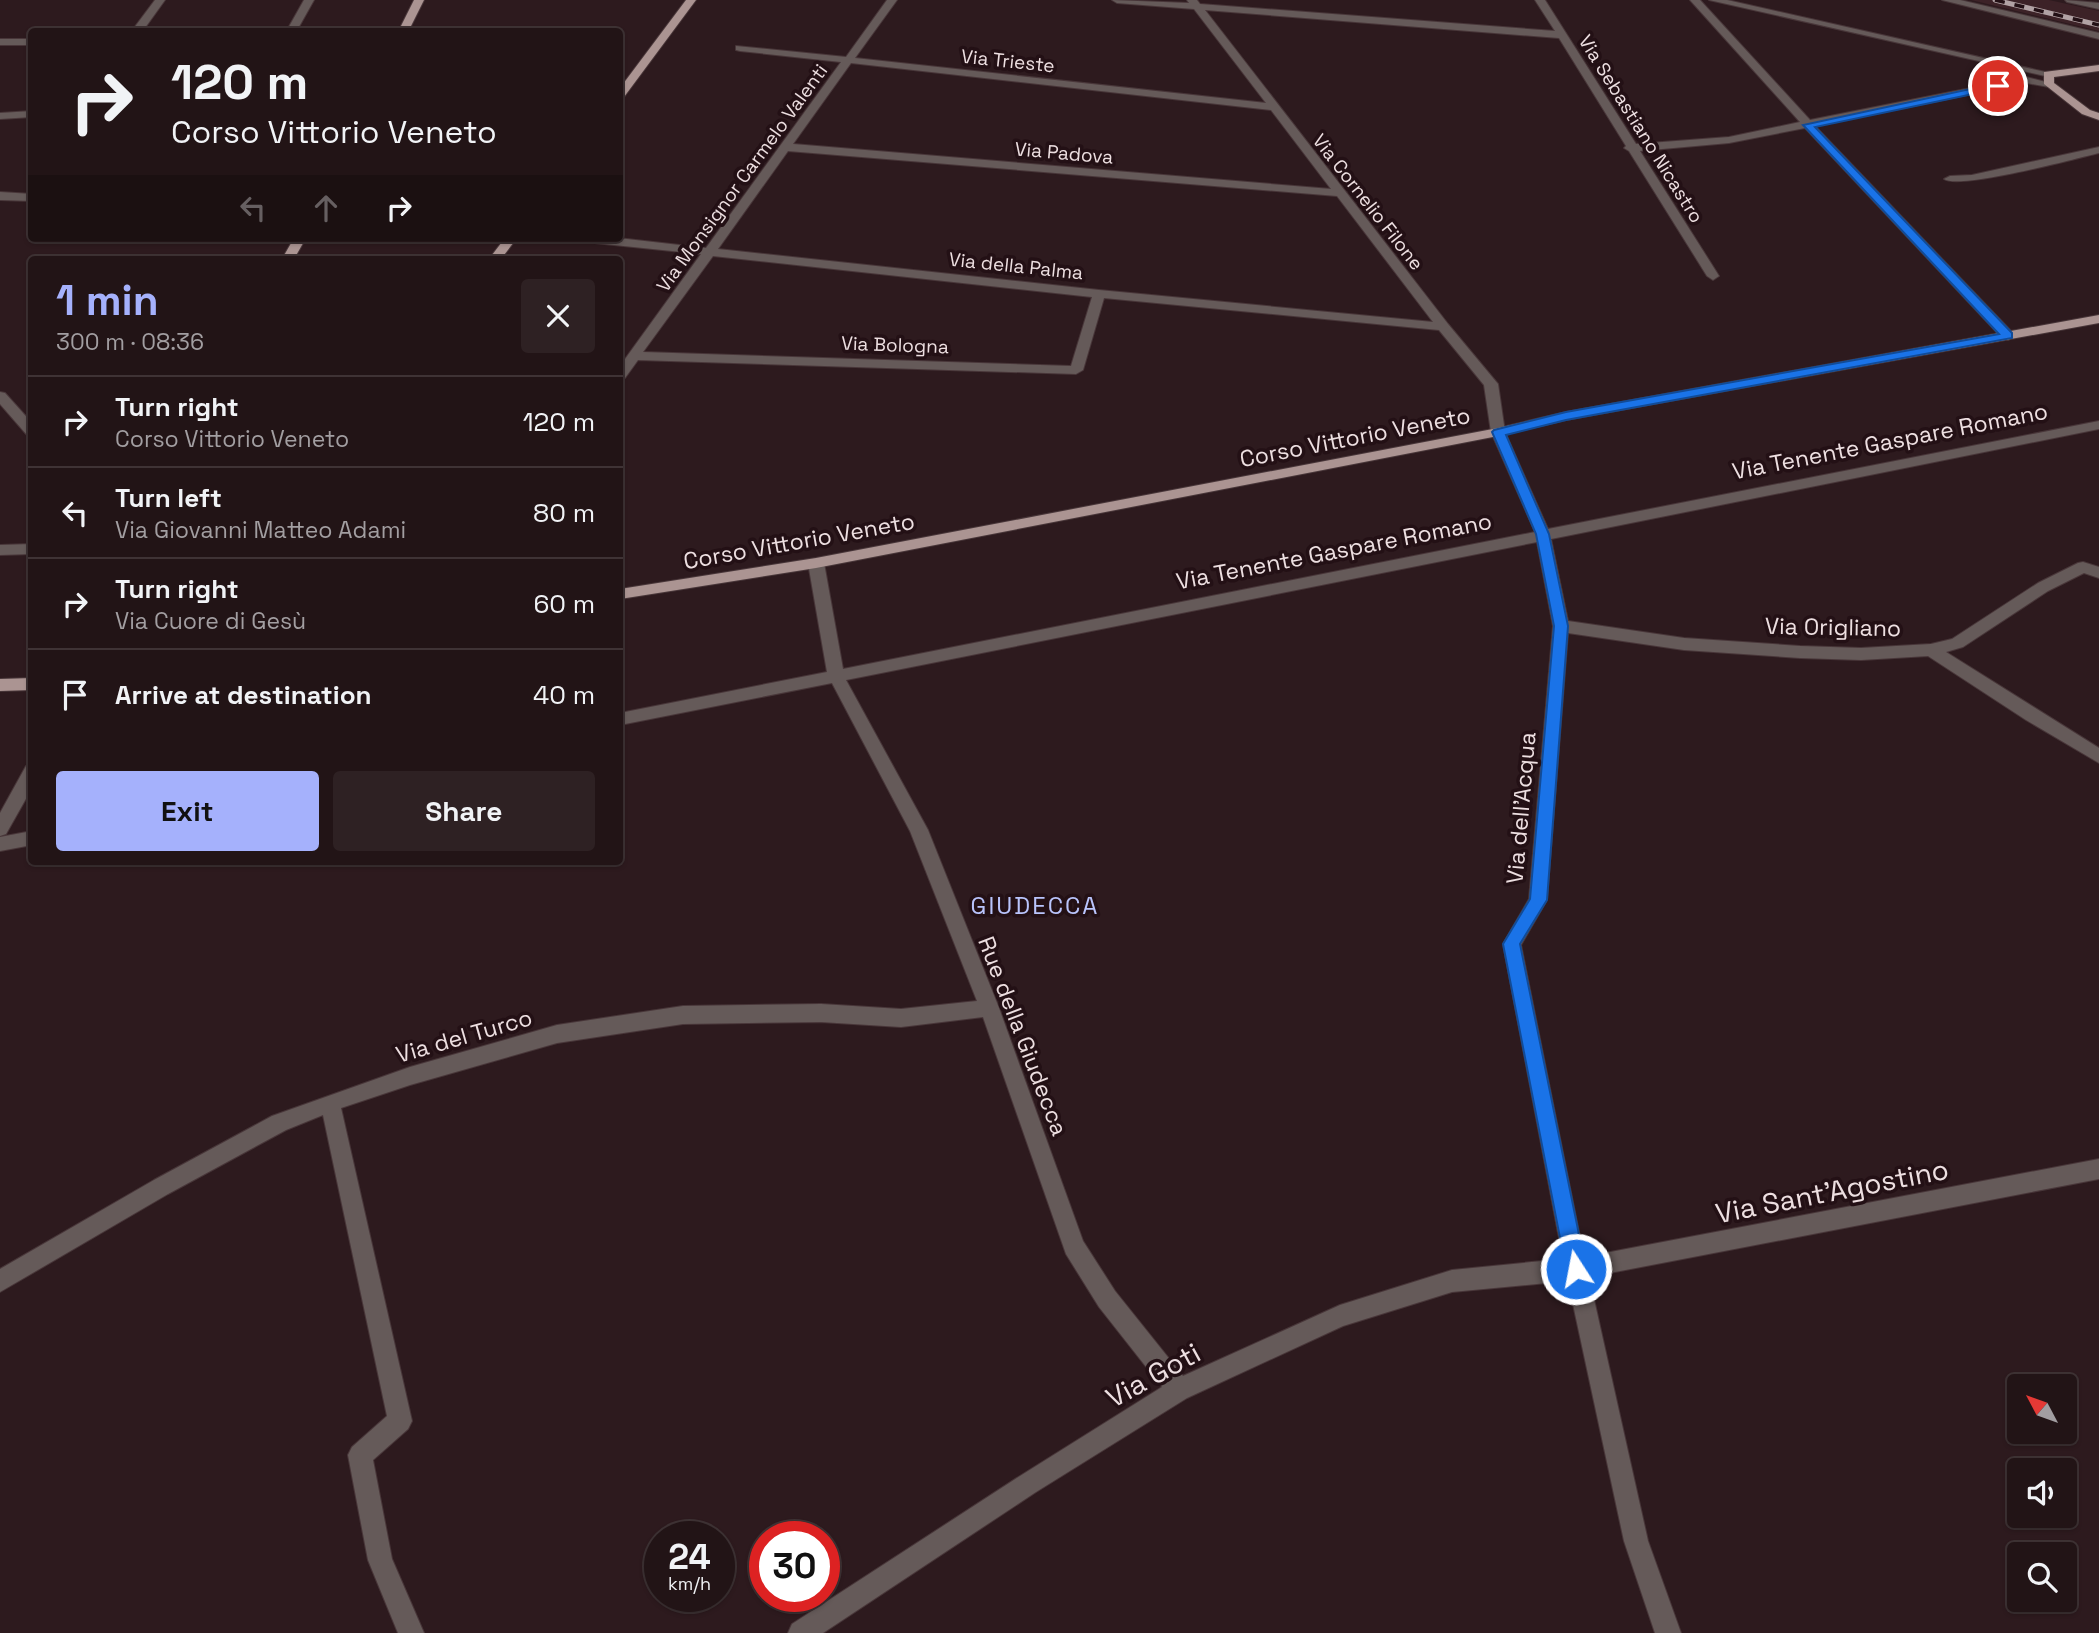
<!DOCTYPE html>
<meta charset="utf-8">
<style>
:root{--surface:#221416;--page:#2e2123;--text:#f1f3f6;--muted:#a29ea1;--line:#3f3335;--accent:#a5b1fc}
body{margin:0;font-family:"Space Grotesk",sans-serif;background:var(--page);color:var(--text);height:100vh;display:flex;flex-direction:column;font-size:26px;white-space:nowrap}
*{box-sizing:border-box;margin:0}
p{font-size:23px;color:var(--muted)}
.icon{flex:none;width:38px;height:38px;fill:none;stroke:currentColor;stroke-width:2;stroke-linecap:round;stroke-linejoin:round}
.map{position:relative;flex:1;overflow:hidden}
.panel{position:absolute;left:28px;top:256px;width:595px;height:609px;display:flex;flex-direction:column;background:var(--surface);border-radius:7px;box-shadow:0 2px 5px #0004,0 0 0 2px var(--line)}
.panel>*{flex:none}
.hud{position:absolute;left:28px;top:28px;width:595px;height:214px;border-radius:7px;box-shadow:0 2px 5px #0004,0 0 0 2px var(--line);background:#221416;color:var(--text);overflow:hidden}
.needle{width:46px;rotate:311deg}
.fabs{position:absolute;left:2007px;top:1374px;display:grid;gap:14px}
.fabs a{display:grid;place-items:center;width:70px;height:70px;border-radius:7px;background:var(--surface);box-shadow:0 2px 5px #0004,0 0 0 2px var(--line);font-size:35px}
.speed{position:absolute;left:644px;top:1521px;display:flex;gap:14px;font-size:35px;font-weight:700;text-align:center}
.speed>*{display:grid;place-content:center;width:91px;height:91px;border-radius:50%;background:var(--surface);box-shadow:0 2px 5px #0004,0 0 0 2px var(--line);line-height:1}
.speed small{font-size:18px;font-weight:400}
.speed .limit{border:10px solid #d22;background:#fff;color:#111}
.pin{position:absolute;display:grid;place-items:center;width:60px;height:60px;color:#fff;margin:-30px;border:4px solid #fff;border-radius:50%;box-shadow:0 2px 7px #0007}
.me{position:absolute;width:77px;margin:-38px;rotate:349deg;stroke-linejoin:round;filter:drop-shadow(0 0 5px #0008)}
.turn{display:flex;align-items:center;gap:24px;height:147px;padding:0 28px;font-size:32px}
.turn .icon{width:91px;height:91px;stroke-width:2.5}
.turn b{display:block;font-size:49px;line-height:60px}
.lanes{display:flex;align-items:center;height:66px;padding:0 28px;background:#0003;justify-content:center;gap:35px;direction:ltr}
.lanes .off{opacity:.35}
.round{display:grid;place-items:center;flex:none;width:74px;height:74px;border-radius:7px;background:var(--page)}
.headline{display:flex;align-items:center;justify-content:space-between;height:119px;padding:0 28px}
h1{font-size:42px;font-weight:600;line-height:52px;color:var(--accent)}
.button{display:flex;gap:14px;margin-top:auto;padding:14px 28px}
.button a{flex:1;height:80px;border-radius:7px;background:var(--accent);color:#111;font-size:28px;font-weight:600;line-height:80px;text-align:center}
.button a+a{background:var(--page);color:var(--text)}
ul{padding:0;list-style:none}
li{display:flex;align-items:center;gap:21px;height:91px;padding:0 28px;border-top:2px solid var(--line)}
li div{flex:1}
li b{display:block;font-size:26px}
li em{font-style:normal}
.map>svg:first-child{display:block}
</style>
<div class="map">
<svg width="2099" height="1633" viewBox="0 0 2099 1633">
<rect width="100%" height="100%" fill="#2d1a1e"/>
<path fill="#3c2227" d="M 1971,0 L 2049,0 L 2099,11 L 2099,31 Z"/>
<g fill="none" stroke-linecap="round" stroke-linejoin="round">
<defs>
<path id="minor" d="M 155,0 L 165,0 L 142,32 L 131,32 Z
M 304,0 L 314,0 L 296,32 L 286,32 Z
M 887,0 L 897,0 L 855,58 L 1266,103 L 1194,9 L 1117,3 L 1112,0 L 1189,3 L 1187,0 L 1197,0 L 1200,4 L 1555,31 L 1535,0 L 1545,0 L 1636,144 L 1729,137 L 1800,122 L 1690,0 L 1700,0 L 1810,120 L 2026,77 L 2054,84 L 2049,87 L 2026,83 L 1815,126 L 2013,333 L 2014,336 L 2008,340 L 2003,339 L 1805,128 L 1729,143 L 1640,151 L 1719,276 L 1713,280 L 1707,276 L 1629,151 L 1624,148 L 1626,146 L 1559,38 L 1205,10 L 1448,324 L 1498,384 L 1505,432 L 1548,529 L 2099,421 L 2099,429 L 1551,539 L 1568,621 L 1684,638 L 1800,646 L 1861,648 L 1931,644 L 1952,639 L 2038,583 L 2078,563 L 2083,562 L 2099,567 L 2099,578 L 2084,573 L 2048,591 L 1963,647 L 1946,652 L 2099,748 L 2099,763 L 2026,720 L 1928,656 L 1861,660 L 1800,658 L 1684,650 L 1568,633 L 1547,900 L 1521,945 L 1584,1257 L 2099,1159 L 2099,1179 L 1589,1277 L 1648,1541 L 1681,1633 L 1655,1633 L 1624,1541 L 1568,1281 L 1452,1292 L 1343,1326 L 1187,1398 L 1036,1492 L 823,1633 L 788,1633 L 792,1624 L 1020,1476 L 1162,1387 L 1099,1307 L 1066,1254 L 983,1017 L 901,1027 L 821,1022 L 683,1024 L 557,1043 L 410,1085 L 341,1108 L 412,1421 L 408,1429 L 373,1460 L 392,1559 L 424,1633 L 398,1633 L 368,1560 L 348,1455 L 352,1447 L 387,1416 L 323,1115 L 286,1130 L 168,1194 L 0,1292 L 0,1269 L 154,1180 L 272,1116 L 410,1067 L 557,1025 L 683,1006 L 821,1004 L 901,1009 L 977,1001 L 910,831 L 832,683 L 620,725 L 620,713 L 827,672 L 808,563 L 811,559 L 821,559 L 824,563 L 843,669 L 1535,532 L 1491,432 L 1484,385 L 1439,330 L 1104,298 L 1083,370 L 1076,374 L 638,360 L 625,378 L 620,379 L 620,366 L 701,254 L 585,242 L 579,238 L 618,238 L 706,248 L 841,62 L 740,51 L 736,50 L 736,46 L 846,57 ZM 851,63 L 1271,110 L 1331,189 L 793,144 ZM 788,151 L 1337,196 L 1433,322 L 1099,290 L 718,249 ZM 713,256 L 1092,297 L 1071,366 L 643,352 ZM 1537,542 L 1553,626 L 1529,899 L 1503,944 L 1563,1259 L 1452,1270 L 1340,1305 L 1183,1376 L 1115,1291 L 1083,1241 L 999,1008 L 928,830 L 846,680 Z
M 1709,0 L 1727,0 L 2050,73 L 2045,76 Z
M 1942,0 L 1960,0 L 2099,33 L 2099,39 Z
M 2065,0 L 2099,3 L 2099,9 L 2067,2 Z
M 0,39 L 32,39 L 32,45 L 0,45 Z
M 32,111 L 32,117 L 0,119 L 0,113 Z
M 2099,147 L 2099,153 C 2074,159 1959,190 1944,179 L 1950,176 L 1972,175 Z
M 0,192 L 32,194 L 32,201 L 0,200 Z
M 0,392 L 5,393 L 32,423 L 32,436 L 27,435 L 0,404 Z
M 32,544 L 32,554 L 0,555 L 0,545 Z
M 32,765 L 32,788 L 6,834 L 0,836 L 0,813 L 26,766 Z
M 32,831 L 32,845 L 0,851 L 0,837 Z"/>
<path id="major" d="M 414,0 L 424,0 L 408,32 L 398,32 Z
M 686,0 L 696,0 L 624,97 L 620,98 L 620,88 Z
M 2099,65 L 2099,71 L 2054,77 L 2054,83 L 2090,110 L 2099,113 L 2099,120 L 2082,114 L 2044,84 L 2044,72 Z
M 294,238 L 306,238 L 294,259 L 282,259 Z
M 505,238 L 517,238 L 501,259 L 489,259 Z
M 2099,315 L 2099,323 L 1566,420 L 1498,436 L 816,568 L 620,599 L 620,589 L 816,558 L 1498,428 L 1566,412 Z
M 32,678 L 32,690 L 0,691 L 0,679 Z"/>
</defs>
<use href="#minor" stroke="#483639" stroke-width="2"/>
<use href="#major" stroke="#483639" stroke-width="2"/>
<use href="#minor" fill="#655a59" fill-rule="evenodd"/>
<use href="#major" fill="#ab9492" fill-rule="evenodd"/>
<defs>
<path id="rail" d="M 1995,0 L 2099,25"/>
</defs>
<use href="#rail" stroke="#b1a2a4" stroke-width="5"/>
<use href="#rail" stroke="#231015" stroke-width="3.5" stroke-dasharray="10" stroke-linecap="butt"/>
</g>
<path fill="#1a73e8" stroke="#114b97" stroke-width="2" d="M 1998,83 L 2002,84 L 2002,88 L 1815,127 L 2012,333 L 2012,338 L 1566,420 L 1506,435 L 1549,534 L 1568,626 L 1547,900 L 1520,944 L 1586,1269 L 1583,1276 L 1576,1278 L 1569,1276 L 1566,1269 L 1503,944 L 1530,899 L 1554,626 L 1536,534 L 1492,432 L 1494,430 L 1566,412 L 1999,334 L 1803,125 Z"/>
<g text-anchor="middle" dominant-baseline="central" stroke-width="7" stroke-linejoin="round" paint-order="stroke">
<g font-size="19" fill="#eddfe1" stroke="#231015">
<text transform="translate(1008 61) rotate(6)">Via Trieste</text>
<text transform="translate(1641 129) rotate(58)">Via Sebastiano Nicastro</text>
<text transform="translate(1064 153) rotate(5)">Via Padova</text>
<text transform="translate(742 178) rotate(-54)">Via Monsignor Carmelo Valenti</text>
<text transform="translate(1368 202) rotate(52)">Via Cornelio Filone</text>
<text transform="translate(1016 266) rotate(6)">Via della Palma</text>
<text transform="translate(895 345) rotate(2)">Via Bologna</text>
</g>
<g font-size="23" fill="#eddfe1" stroke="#231015">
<text transform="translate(1355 437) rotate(-11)">Corso Vittorio Veneto</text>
<text transform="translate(1890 441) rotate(-11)">Via Tenente Gaspare Romano</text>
<text transform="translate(799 541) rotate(-10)">Corso Vittorio Veneto</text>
<text transform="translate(1334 551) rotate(-11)">Via Tenente Gaspare Romano</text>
<text transform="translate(1833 627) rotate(1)">Via Origliano</text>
<text transform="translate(1521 808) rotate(-85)">Via dell'Acqua</text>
<text transform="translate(464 1036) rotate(-16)">Via del Turco</text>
<text transform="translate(1023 1036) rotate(69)">Rue della Giudecca</text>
</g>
<g font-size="24" letter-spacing="2" fill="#b9c4fc" stroke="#231015">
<text x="1035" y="905">GIUDECCA</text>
</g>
<g font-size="28" fill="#eddfe1" stroke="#231015">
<text transform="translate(1832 1191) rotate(-11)">Via Sant'Agostino</text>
<text transform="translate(1153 1375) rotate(-29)">Via Goti</text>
</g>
</g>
</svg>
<div class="fabs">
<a><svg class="needle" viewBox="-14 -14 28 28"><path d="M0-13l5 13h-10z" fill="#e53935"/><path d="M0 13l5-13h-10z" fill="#a29ea1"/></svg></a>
<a><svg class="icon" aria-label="sound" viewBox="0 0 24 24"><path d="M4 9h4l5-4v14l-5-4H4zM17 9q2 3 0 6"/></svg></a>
<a><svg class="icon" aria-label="search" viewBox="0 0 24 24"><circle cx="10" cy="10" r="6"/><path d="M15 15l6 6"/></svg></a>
</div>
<div class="speed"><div>24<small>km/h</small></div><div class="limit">30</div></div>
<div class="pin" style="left:1998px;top:86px;background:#d93025"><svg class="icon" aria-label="arrive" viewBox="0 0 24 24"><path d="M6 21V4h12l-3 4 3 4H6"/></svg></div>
<svg class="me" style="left:1576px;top:1269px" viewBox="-20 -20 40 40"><circle r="17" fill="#1a73e8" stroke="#fff" stroke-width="3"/><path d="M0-11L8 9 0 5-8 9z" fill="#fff"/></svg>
<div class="hud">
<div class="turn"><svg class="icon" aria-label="right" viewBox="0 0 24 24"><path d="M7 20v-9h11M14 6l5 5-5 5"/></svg><div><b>120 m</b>Corso Vittorio Veneto</div></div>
<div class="lanes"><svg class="icon off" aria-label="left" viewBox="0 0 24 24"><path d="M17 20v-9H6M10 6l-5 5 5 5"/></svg><svg class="icon off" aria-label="ahead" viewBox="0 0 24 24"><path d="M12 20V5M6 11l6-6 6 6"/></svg><svg class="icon" aria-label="right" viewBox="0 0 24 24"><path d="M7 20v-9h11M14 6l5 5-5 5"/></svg></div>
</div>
<section class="panel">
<div class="headline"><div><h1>1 min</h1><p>300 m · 08:36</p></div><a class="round"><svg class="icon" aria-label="close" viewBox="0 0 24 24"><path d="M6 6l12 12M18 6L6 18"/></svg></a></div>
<ul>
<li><svg class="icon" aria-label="right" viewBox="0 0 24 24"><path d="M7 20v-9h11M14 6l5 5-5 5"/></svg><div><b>Turn right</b><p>Corso Vittorio Veneto</p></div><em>120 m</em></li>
<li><svg class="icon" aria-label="left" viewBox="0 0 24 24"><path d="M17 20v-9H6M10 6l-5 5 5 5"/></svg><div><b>Turn left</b><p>Via Giovanni Matteo Adami</p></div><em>80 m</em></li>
<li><svg class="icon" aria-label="right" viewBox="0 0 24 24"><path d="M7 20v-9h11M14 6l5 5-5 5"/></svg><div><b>Turn right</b><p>Via Cuore di Gesù</p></div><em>60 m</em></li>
<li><svg class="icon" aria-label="arrive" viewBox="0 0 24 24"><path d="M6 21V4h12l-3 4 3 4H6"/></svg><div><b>Arrive at destination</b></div><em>40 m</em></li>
</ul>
<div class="button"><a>Exit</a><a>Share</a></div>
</section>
</div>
